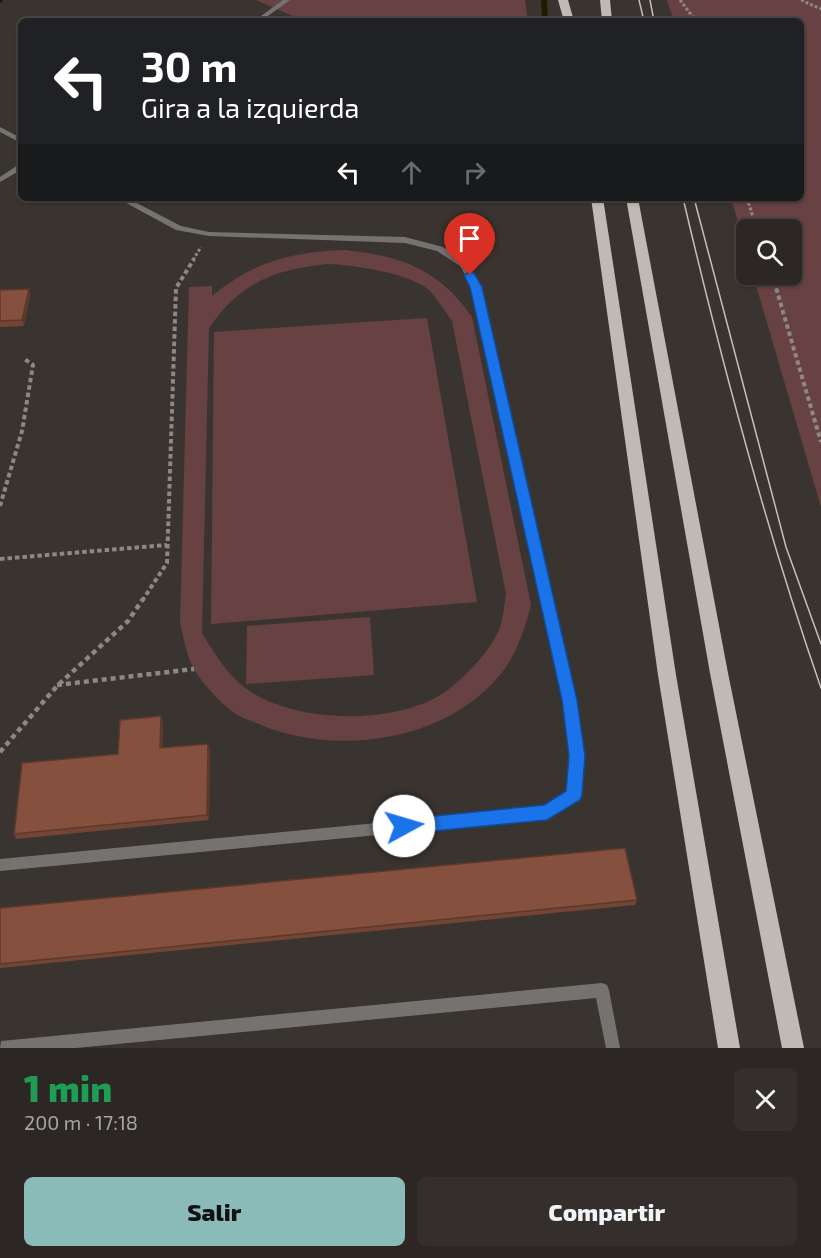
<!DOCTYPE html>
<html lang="es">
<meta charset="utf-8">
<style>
:root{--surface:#2c2724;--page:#342f2c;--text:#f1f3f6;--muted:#a6a5a6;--line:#484441;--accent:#8bbbb9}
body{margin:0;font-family:"Exo 2",sans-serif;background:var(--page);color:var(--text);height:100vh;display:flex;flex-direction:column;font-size:22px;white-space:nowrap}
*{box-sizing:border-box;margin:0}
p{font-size:20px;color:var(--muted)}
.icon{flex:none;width:33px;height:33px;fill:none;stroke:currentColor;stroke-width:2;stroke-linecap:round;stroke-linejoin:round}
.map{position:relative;height:1048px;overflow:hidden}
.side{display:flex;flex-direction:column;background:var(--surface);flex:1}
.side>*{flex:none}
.guide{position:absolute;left:18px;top:18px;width:786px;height:183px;border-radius:9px;box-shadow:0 2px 4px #0004,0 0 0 2px var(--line);background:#202124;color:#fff;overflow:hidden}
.fabs{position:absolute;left:736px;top:219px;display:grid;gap:12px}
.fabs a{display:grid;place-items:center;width:66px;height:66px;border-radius:9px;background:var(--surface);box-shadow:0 2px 4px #0004,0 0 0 2px var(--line);font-size:30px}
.pin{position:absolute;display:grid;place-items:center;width:51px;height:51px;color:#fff;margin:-62px -26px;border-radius:50% 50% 50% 0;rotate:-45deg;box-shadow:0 0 6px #0007}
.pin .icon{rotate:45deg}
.me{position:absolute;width:66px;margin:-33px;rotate:84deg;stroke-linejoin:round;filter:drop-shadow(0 0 4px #0008)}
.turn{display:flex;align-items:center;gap:21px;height:126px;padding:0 24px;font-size:27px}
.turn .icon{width:78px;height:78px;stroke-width:2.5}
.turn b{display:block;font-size:42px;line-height:51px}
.lanes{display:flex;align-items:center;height:57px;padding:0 24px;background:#0003;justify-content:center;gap:30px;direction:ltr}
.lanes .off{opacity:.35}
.round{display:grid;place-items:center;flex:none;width:63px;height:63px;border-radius:9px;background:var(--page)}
.summary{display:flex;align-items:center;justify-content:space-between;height:102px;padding:0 24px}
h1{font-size:36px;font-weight:800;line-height:45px;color:#1e9e55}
.cta{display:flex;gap:12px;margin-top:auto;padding:12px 24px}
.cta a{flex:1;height:69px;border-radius:9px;background:var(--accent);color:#111;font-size:24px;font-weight:800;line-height:69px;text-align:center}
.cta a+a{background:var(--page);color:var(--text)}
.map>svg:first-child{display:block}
</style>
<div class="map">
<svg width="821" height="1048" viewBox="0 0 821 1048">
<rect width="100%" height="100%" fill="#3a3430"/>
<path fill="#684142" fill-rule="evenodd" d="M 256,0 L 525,0 L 528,21 L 304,21 Z
M 667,0 L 821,0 L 821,507 L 753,275 L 792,274 L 792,230 L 747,230 L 747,252 L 731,198 L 801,198 L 801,21 L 674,21 Z
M 345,250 C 401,256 439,269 472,317 L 531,605 C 524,631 517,654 500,675 C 445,742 336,756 261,725 C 253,721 243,719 236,714 C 221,704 205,686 195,671 C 187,659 184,638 180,624 L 189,287 L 212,286 L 212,296 C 255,261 291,252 345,250 ZM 328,264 C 353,265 411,273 430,291 C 438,300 445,311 452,321 L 506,594 C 504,607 503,623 497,634 C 487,655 458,685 437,697 C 387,725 290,723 244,687 C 226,673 213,651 202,633 L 209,328 C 240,283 274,269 328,264 Z
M 427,318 L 477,602 L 211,624 L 214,332 Z
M 370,617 L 374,675 L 246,684 L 247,626 Z"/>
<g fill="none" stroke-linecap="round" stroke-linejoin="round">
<path fill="#1f1b00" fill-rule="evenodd" d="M 0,0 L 3,0 L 2,2 L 0,3 Z
M 541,0 L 547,0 L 548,21 L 542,21 Z"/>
<path stroke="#8d8885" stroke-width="3" stroke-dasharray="3 2" stroke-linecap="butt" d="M 680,0 L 696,21
M 801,0 L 821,9
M 747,198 L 757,230
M 193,260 L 201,247"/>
<path stroke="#8d8885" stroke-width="4" stroke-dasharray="4.5 3" stroke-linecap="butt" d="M 772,274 L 821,442
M 0,506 L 22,431 L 33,365 L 23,358
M 0,559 L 167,545
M 142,601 L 167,563 L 176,288 L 194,259"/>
<path stroke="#8d8885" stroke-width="4.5" stroke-dasharray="5 4" stroke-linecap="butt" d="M 57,685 L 194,669
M 0,752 L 57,686 L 128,621 L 143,599"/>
<path fill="#757370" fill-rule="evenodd" d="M 283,0 L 290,0 L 261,21 L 254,21 Z
M 0,127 L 21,138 L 21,143 L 0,132 Z
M 18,165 L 21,165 L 21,170 L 0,182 L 0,177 Z
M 117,198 L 127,198 L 181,226 L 209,232 L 405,237 L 443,247 L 466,262 L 480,287 L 575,700 L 583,756 L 580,795 L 578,799 L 547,819 L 0,871 L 0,859 L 545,807 L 568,792 L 571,756 L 563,700 L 472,287 L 460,266 L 437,251 L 405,243 L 209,236 L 176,230 Z
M 602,983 L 607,985 L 609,990 L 620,1048 L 606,1048 L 596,998 L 76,1048 L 0,1048 L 1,1041 Z"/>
<path fill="#bfbbb4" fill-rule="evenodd" d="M 558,0 L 568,0 L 574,21 L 564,21 Z
M 600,0 L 610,0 L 612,21 L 602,21 Z
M 591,198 L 603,198 L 676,675 L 740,1048 L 718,1048 L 658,675 Z
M 626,198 L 638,198 L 728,673 L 804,1048 L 782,1048 L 710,673 Z"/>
<path stroke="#c3c0bd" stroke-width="1.5" d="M 639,0 L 644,21
M 650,0 L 654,21
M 683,198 C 722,364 765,527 821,688
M 694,198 L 786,547 L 821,644"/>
</g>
<path fill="#724535" d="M 29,289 L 30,295 L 24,326 L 0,327 L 0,290 Z
M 163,722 L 162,748 L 210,749 L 209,820 L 16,839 L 14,834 L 118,754 Z
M 637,900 L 635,905 L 0,968 L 0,908 Z"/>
<path fill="#5d382b" d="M 29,289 L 30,295 L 24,326 L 22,320 Z
M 161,716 L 163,722 L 161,753 L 160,748 Z
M 208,744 L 210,749 L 209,820 L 207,815 Z"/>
<path fill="#85503e" stroke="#5d382b" stroke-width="1.5" d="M 29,289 L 22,320 L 0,321 L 0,290 Z
M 161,716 L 160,748 L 208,744 L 207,815 L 14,834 L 22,763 L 118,754 L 120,720 Z
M 625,848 L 637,900 L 0,964 L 0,908 Z"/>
<path fill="#1a73e8" stroke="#114b97" stroke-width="1.5" d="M 470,272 L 474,273 L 482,287 L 577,700 L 585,756 L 582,795 L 580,800 L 547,820 L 404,834 L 398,832 L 396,826 L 398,821 L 404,819 L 544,805 L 566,791 L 569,756 L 562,700 L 470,287 L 464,275 Z"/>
</svg>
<div class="fabs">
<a><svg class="icon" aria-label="search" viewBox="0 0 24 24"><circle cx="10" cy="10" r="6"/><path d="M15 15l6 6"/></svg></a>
</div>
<div class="pin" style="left:470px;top:275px;background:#d93025"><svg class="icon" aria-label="arrive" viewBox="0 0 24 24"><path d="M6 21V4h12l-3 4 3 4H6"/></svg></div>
<svg class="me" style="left:404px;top:826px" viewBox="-20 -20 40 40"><circle r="19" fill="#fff"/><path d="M0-13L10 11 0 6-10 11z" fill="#1a73e8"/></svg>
<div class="guide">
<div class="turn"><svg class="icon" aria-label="left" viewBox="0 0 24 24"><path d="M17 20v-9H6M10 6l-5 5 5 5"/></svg><div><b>30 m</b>Gira a la izquierda</div></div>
<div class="lanes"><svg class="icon" aria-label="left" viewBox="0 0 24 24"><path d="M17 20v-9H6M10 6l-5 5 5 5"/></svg><svg class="icon off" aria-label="ahead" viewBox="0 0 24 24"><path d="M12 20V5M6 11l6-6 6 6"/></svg><svg class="icon off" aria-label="right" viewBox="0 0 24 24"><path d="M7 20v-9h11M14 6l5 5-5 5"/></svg></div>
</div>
</div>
<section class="side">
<div class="summary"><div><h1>1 min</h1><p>200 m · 17:18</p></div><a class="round"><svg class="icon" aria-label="close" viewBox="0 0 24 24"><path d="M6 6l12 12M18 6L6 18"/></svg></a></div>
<div class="cta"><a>Salir</a><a>Compartir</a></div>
</section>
